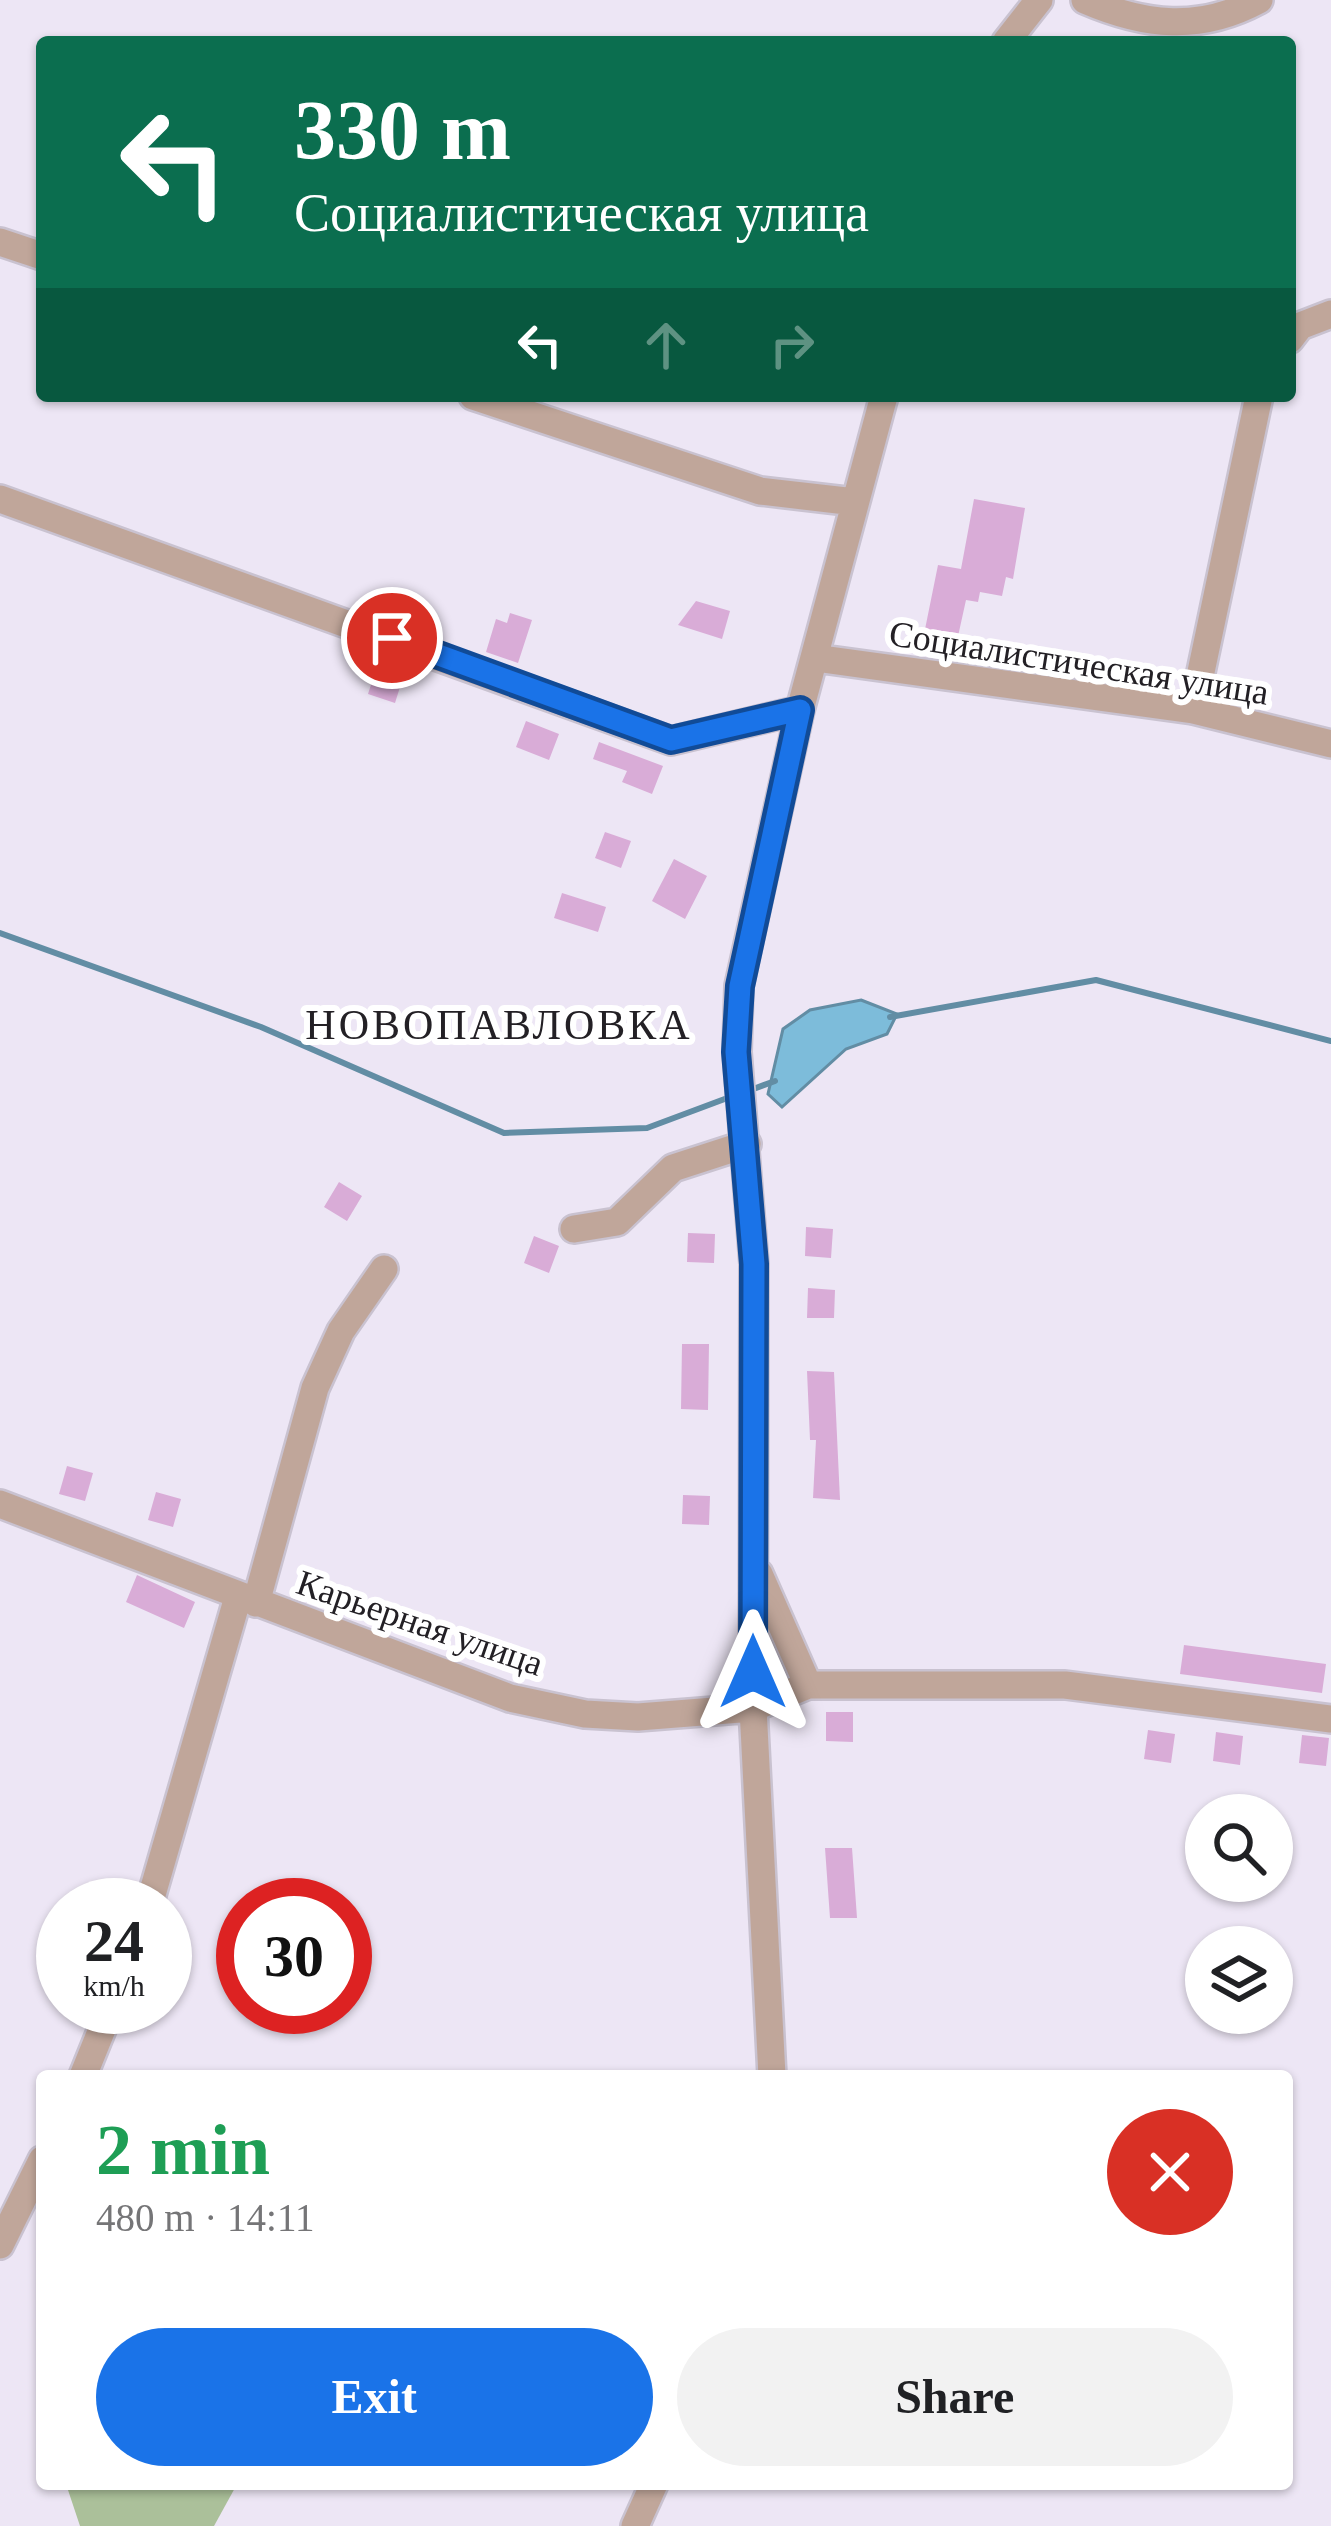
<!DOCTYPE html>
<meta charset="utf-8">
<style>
:root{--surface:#fff;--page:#f2f2f2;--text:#202124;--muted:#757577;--accent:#1a73e8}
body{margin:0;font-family:Georgia,serif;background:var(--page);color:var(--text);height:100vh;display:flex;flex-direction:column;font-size:45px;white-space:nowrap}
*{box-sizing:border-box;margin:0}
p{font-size:39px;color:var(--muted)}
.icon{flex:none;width:66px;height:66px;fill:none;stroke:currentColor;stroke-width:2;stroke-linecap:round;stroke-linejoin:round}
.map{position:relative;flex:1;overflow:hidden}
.drawer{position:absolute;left:36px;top:2070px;width:1257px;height:420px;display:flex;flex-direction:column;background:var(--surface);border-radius:12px;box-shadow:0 3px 9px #0004}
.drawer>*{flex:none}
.banner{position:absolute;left:36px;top:36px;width:1260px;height:366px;border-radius:12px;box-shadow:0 3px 9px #0004;background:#0b6e4f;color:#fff;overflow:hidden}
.buttons{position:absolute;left:1185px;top:1794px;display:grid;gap:24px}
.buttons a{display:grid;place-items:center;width:108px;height:108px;border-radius:50%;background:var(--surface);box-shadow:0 3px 9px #0004;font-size:60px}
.speed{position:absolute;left:36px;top:1878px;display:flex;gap:24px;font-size:60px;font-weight:700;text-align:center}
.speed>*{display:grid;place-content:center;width:156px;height:156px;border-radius:50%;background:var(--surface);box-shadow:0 3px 9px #0004;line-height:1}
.speed small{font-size:30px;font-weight:400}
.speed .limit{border:18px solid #d22;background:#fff;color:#111}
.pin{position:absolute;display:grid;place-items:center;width:102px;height:102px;color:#fff;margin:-51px;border:6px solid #fff;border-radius:50%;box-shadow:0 3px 12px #0007}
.me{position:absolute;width:132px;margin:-66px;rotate:0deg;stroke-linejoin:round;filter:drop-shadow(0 0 9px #0008)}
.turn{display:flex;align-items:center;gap:42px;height:252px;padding:0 60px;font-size:54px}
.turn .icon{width:156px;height:156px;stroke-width:2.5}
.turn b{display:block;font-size:84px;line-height:102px}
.lanes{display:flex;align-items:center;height:114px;padding:0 60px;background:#0003;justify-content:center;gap:60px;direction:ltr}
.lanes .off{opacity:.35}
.round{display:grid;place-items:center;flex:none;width:126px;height:126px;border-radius:63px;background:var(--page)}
.summary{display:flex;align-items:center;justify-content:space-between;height:204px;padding:0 60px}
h1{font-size:72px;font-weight:700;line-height:90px;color:#1e9e55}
.cta{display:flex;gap:24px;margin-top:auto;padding:24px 60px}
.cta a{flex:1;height:138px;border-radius:72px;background:var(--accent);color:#fff;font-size:48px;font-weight:700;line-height:138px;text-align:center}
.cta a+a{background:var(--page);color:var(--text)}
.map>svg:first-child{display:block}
</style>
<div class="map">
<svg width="1331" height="2526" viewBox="0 0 1331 2526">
<rect width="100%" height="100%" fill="#ede6f5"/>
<path fill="#abc09a" d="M 66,2484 L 234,2484 L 236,2486 L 214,2526 L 80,2526 Z"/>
<path fill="#7dbcda" stroke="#628da4" stroke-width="3" d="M 861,1000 L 897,1014 L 887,1034 L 846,1049 L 782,1107 L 768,1094 L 783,1029 L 810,1010 Z"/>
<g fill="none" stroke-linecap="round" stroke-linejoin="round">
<path stroke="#628da4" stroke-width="6" d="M 0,933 L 261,1027 L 504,1133 L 647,1128 L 730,1097
M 890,1017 L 1096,980 L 1331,1041
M 748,1091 L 775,1081"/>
</g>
<path fill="#d9acd7" d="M 974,499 L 1025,508 L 1013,579 L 1006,577 L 1002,596 L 980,592 L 978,602 L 966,600 L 953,659 L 920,654 L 938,565 L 961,569 Z
M 696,601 L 730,611 L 722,639 L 678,625 Z
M 510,613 L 532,620 L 518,663 L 486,652 L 496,619 L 507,623 Z
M 378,663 L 405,671 L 395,703 L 368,694 Z
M 526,721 L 559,734 L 549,760 L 516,747 Z
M 599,742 L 663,766 L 652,794 L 622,782 L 627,771 L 593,759 Z
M 605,832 L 631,841 L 621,868 L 595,858 Z
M 674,859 L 707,876 L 685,919 L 652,901 Z
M 562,893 L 606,907 L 598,932 L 554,918 Z
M 339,1182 L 362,1196 L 347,1221 L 324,1207 Z
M 806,1227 L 833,1229 L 831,1258 L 805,1256 Z
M 688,1233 L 715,1234 L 714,1263 L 687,1262 Z
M 534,1236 L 559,1246 L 549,1273 L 524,1263 Z
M 808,1288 L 835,1290 L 834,1318 L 807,1318 Z
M 682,1344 L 709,1344 L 708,1410 L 681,1409 Z
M 807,1371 L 834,1372 L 840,1500 L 813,1498 L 816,1440 L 810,1440 Z
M 67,1466 L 93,1473 L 85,1501 L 59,1494 Z
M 156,1492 L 181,1499 L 173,1527 L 148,1520 Z
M 683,1495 L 710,1496 L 709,1525 L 682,1524 Z
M 137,1575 L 195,1602 L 184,1628 L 126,1602 Z
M 1184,1645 L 1326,1664 L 1322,1693 L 1180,1674 Z
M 826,1712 L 853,1712 L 853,1742 L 826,1741 Z
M 1148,1730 L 1175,1734 L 1171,1763 L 1144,1759 Z
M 1216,1732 L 1243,1736 L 1240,1765 L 1213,1761 Z
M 1302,1735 L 1329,1738 L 1326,1766 L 1299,1763 Z
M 825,1848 L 852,1848 L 857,1918 L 830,1918 Z"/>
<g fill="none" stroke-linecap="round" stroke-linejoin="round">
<defs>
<path id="minor" d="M 1085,0 C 1145,26 1200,32 1259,0
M 1006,42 L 1039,0
M 0,242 L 42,256
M 1290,339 L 1300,326 L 1331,314
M 473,396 L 760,491 L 855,502
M 0,499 L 671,741 L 800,710
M 815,658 L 1193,710 L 1331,744
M 1193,710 L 1259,396
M 574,1229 L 617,1222 L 673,1168 L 747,1144
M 0,1504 L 510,1698 L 585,1714 L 638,1717 L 753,1708 L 808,1685 L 1065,1685 L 1331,1719
M 759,1574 L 808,1685
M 256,1603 L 315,1388 L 341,1331 L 384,1269
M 149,1905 L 238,1597
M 83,2076 L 111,2007
M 772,2076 L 753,1708 L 754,1264 L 737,1052 L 739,986 L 800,710 L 884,396
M 0,2245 L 42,2160
M 635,2526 L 654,2484"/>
</defs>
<use href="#minor" stroke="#c9c2d0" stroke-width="32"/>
<use href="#minor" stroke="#c0a69a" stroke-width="27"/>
</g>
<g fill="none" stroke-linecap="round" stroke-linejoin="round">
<defs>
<path id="route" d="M 392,638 L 671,740 L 800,710 L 740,986 L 736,1052 L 754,1264 L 753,1672"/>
</defs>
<use href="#route" stroke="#114b97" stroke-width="30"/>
<use href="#route" stroke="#1a73e8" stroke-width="21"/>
</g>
<g text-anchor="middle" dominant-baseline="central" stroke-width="12" stroke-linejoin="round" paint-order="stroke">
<g font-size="36" fill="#232025" stroke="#fff">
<text transform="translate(1079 663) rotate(9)">Социалистическая улица</text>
<text transform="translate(420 1623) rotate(19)">Карьерная улица</text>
</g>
<g font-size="42" letter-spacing="3" fill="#232025" stroke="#fff">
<text x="499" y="1025">НОВОПАВЛОВКА</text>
</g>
</g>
</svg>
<div class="buttons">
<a><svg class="icon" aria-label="search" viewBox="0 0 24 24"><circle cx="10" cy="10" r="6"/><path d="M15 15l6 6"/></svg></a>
<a><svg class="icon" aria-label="layers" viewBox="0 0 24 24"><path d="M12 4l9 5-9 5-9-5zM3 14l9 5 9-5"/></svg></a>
</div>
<div class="speed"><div>24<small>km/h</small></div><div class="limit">30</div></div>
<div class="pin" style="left:392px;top:638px;background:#d93025"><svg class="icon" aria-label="arrive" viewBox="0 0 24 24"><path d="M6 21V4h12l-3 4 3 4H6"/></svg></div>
<svg class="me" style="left:753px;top:1672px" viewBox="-20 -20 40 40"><path d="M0-17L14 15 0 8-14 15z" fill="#1a73e8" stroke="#fff" stroke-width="4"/></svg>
<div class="banner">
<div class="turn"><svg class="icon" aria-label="left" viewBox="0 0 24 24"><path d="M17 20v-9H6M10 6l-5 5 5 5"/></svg><div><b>330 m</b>Социалистическая улица</div></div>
<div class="lanes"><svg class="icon" aria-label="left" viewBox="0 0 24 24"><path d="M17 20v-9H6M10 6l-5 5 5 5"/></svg><svg class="icon off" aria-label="ahead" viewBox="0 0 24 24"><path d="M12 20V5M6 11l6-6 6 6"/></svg><svg class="icon off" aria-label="right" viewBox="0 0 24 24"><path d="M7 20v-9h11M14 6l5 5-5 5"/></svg></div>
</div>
<section class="drawer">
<div class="summary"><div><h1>2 min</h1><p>480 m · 14:11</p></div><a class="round" style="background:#d93025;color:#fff"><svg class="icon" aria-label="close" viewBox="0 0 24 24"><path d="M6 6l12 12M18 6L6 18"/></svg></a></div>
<div class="cta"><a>Exit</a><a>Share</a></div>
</section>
</div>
